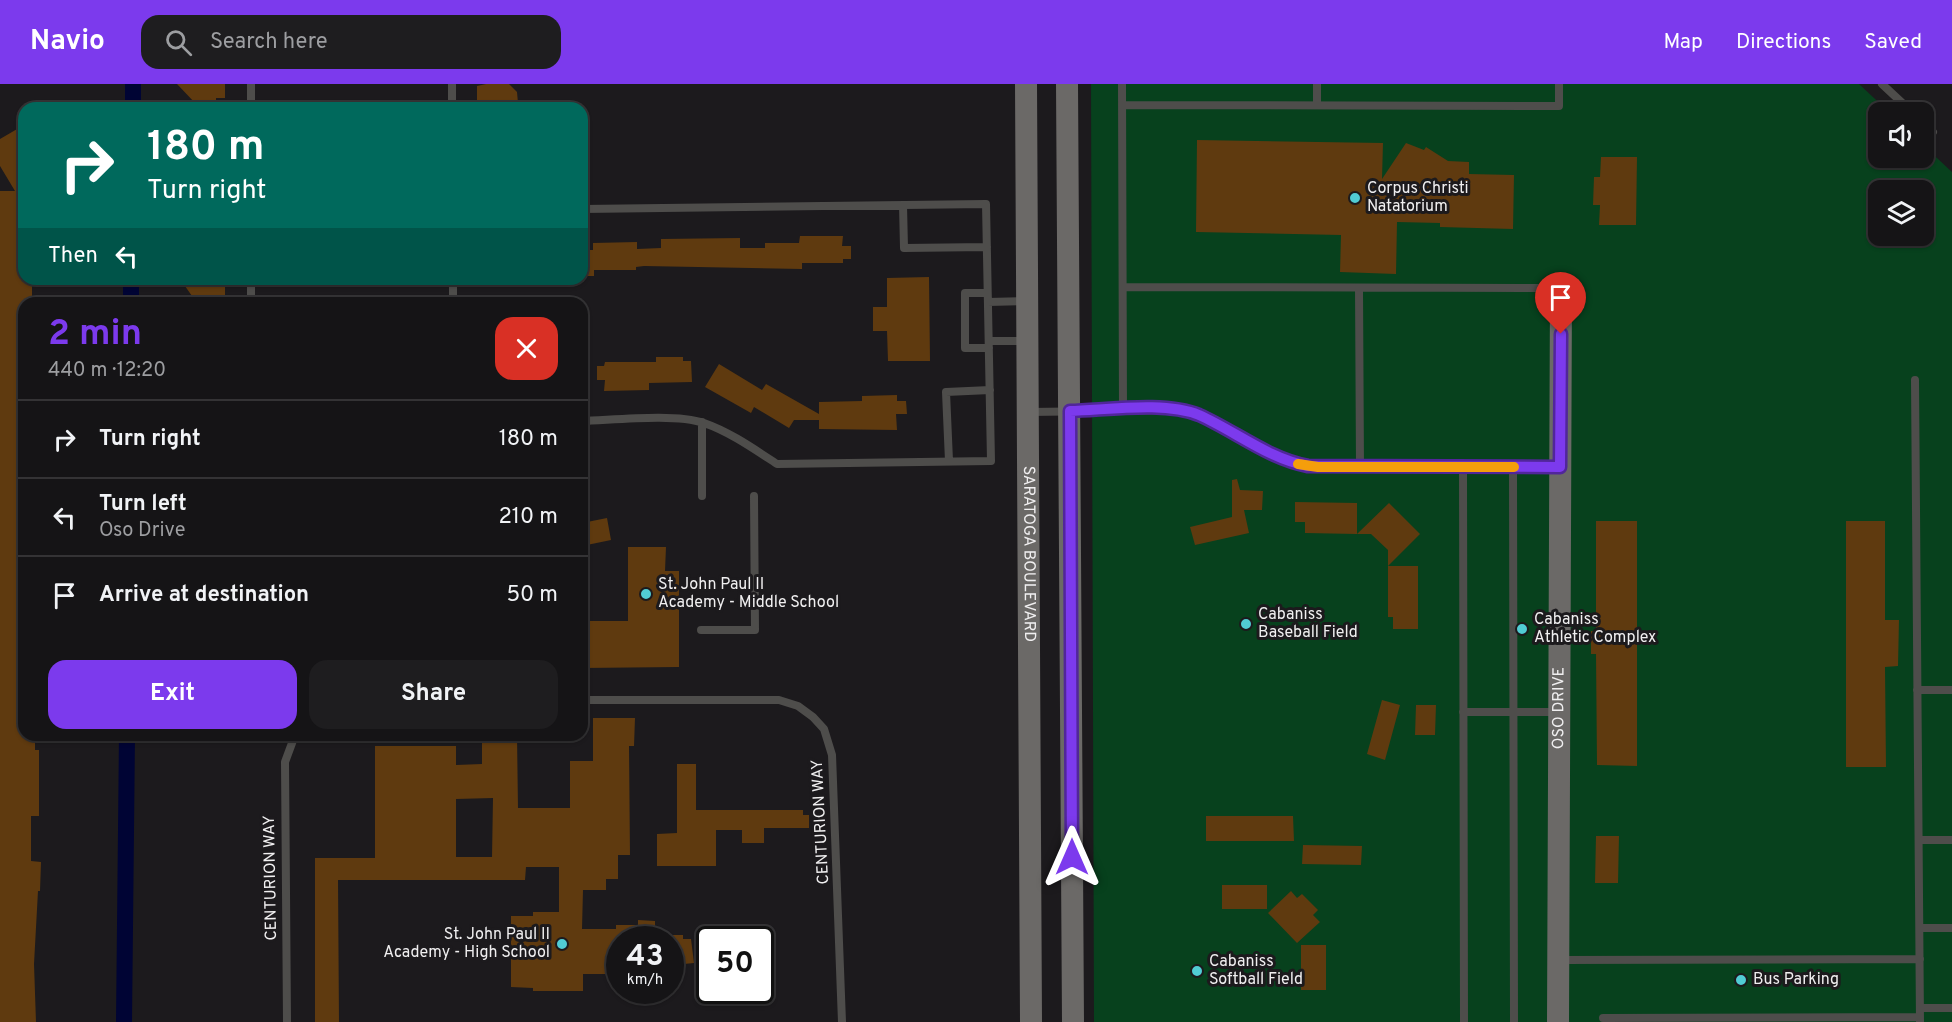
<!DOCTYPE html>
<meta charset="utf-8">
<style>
:root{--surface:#151416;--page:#1e1d1f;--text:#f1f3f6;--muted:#9d9ea1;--line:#343335;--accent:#7c3aed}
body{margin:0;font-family:Overpass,sans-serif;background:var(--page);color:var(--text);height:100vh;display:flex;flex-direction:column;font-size:22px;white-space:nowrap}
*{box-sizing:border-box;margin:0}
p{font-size:20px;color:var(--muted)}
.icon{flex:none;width:33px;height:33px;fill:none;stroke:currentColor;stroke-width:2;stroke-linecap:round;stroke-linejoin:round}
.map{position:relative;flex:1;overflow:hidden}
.side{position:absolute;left:18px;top:213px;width:570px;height:444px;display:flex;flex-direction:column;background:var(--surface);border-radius:18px;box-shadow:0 2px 4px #0004,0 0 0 2px var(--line)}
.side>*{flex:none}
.banner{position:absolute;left:18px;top:18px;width:570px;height:183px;border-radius:18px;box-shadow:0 2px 4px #0004,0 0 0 2px var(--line);background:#00695c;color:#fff;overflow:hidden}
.buttons{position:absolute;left:1868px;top:18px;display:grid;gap:12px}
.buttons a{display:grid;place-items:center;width:66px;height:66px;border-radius:12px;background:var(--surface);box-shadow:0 2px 4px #0004,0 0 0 2px var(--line);font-size:30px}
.speed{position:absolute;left:606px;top:842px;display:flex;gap:12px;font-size:30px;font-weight:700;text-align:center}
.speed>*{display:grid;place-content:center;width:78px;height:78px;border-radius:50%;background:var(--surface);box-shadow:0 2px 4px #0004,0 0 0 2px var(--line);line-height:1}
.speed small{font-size:15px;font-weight:400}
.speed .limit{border:3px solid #111;border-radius:9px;background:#fff;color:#111}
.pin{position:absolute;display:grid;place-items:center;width:51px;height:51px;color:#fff;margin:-62px -26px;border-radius:50% 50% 50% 0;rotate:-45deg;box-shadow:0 0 6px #0007}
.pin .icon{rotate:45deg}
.me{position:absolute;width:66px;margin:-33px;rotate:0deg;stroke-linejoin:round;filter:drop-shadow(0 0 4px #0008)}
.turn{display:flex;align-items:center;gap:21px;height:126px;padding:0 30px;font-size:27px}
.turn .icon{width:78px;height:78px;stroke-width:2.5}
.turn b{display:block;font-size:42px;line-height:51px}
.then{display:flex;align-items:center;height:57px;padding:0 30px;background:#0003;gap:12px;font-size:22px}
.round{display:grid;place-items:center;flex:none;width:63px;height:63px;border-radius:18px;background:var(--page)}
.head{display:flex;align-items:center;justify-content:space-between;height:102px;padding:0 30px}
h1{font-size:36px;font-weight:700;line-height:45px;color:var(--accent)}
.cta{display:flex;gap:12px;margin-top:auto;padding:12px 30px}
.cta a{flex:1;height:69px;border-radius:18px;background:var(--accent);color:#fff;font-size:24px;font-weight:700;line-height:69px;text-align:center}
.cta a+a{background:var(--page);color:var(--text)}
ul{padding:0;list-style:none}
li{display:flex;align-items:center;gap:18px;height:78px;padding:0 30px;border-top:2px solid var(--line)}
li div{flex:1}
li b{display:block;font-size:22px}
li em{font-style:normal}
header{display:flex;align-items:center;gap:36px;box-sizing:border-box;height:84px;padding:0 30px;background:var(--accent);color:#fff}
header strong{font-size:28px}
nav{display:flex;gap:33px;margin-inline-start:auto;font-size:21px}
.search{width:420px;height:54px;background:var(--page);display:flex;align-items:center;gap:15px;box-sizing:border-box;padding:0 21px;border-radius:18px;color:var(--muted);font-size:22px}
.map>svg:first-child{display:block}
</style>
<header>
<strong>Navio</strong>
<div class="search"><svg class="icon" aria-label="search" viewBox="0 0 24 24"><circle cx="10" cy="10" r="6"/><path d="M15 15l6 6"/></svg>Search here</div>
<nav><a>Map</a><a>Directions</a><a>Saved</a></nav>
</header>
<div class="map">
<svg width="1952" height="938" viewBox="0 0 1952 938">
<rect width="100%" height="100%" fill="#1c1a1d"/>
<path fill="#07411d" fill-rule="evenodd" d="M 1091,0 L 1859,0 L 1889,28 L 1878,28 L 1878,74 L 1923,74 L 1923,61 L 1952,88 L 1952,938 L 1094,938 ZM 1878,106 L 1923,106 L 1923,152 L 1878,152 Z"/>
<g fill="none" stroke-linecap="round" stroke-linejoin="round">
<path stroke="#000434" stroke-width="16" d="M 133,24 L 133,0
M 131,219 L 131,195
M 124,938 L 127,651"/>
</g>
<path fill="#5f3a0f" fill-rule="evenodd" d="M 177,0 L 225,0 L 225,14 L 216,14 L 216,24 L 196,24 L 196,20 Z
M 486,0 L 509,0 L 517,8 L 518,19 L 512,24 L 477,24 L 477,2 Z
M 24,41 L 24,195 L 32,195 L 32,219 L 24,219 L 24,651 L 35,651 L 35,666 L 39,666 L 39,732 L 31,732 L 31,777 L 41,778 L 40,807 L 38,807 L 34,880 L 36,938 L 0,938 L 0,107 L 15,107 L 0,82 L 0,55 Z
M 1197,56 L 1383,59 L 1382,95 L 1406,59 L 1424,66 L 1426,63 L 1448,77 L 1469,78 L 1469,90 L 1514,91 L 1513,145 L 1440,143 L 1440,139 L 1397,138 L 1396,190 L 1340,188 L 1341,151 L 1196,148 Z
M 1601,73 L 1637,73 L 1636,141 L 1599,141 L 1600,121 L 1593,121 L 1594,93 L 1600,93 Z
M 800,152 L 843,152 L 842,162 L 851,162 L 851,175 L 843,175 L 843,179 L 802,179 L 802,185 L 644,182 L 636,183 L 636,186 L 594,186 L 594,192 L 582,192 L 582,166 L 593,166 L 593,159 L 637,158 L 637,165 L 661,164 L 661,155 L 740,154 L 740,164 L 765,164 L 765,159 L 799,159 Z
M 929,193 L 930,277 L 888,277 L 887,247 L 873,247 L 873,223 L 887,223 L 887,194 Z
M 180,195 L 225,195 L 225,211 L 192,212 Z
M 656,273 L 683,273 L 683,277 L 691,277 L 692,298 L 649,299 L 649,306 L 604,307 L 605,296 L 597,296 L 597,282 L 604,282 L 605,278 L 656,278 Z
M 719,280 L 762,306 L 766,300 L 819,330 L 819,318 L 862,317 L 862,312 L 897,311 L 897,317 L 906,317 L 907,330 L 896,330 L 897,346 L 819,345 L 819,336 L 794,336 L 789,344 L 754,323 L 751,329 L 705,303 Z
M 1237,395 L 1240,406 L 1263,407 L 1262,426 L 1244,426 L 1249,449 L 1195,461 L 1190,443 L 1232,433 L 1232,396 Z
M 1295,418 L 1357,419 L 1357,450 L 1305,449 L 1305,438 L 1295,438 Z
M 1389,419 L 1420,450 L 1388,482 L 1388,466 L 1371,450 L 1357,450 Z
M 607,434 L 611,456 L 582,462 L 582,439 Z
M 1596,437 L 1637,437 L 1637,682 L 1597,681 L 1596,570 L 1591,570 L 1591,547 L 1596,547 Z
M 1846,437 L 1885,437 L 1885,536 L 1899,536 L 1898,582 L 1885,583 L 1886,683 L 1846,683 Z
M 628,463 L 666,463 L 665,487 L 679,487 L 679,583 L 582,584 L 582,537 L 628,537 Z
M 1388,482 L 1418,482 L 1418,545 L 1393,545 L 1393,533 L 1388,533 Z
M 1382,616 L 1400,621 L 1385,676 L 1367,670 Z
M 1416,621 L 1436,621 L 1435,651 L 1415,651 Z
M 593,634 L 635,634 L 634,662 L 629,662 L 630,771 L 618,771 L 618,795 L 606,795 L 606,806 L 583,806 L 582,845 L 616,845 L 616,841 L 638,841 L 638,836 L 655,837 L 655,855 L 620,855 L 620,890 L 583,890 L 583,907 L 533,907 L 533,904 L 511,903 L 511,832 L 533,832 L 533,828 L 559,828 L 559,783 L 526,783 L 525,796 L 338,796 L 339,938 L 315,938 L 315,774 L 375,774 L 375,662 L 456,662 L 456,681 L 482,680 L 482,651 L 517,651 L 518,724 L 570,724 L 570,677 L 593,677 ZM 493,714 L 492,773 L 456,773 L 456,715 Z
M 677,680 L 696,680 L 696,726 L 803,726 L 803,731 L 809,731 L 809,744 L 764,744 L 764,759 L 742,759 L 742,746 L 716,746 L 716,782 L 657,782 L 657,750 L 677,749 Z
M 1206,732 L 1293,732 L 1294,757 L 1206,757 Z
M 1596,752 L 1619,752 L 1618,799 L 1595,799 Z
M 1303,761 L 1362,762 L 1361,781 L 1302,780 Z
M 1222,801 L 1267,801 L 1267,825 L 1222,825 Z
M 1291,807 L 1297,814 L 1302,810 L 1318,826 L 1313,831 L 1320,838 L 1297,859 L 1268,829 Z
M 670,851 L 683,851 L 683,855 L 691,855 L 694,879 L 684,880 L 683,884 L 670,885 Z
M 1301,861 L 1326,861 L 1326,906 L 1301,906 Z"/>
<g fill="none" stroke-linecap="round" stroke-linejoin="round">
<path stroke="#4e4d4b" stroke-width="8" d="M 251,0 L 251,24
M 452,0 L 452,24
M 1122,0 L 1123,326
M 1882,0 L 1912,28
M 1122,21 L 1559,22 L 1559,0
M 1317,21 L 1317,0
M 1923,39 L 1933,48
M 903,121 L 904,164 L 987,163
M 582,125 L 986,120 L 991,377 L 777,380 C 754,365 730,348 704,339 C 675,329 614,336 582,337
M 251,195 L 251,219
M 453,195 L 453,219
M 1123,203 L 1559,204
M 1359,204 L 1360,383
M 987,209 L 965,209 L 965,264 L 989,264
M 988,218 L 1025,217
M 989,257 L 1026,257
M 1915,296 L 1920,938
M 1029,328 L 1181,326 C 1226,337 1263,373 1308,382 L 1559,383
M 702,338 L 702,412
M 949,377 L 946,308 L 990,306
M 1463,383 L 1464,938
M 1513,383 L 1514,938
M 701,546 L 755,546 L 754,412
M 1917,606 L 1952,606
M 582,616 L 779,616 L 798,622 L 813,633 L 824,645 L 832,671 L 842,938
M 1463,628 L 1558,628
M 1919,756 L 1952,756
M 1920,844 L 1952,844
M 1560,876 L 1920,875
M 1920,924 L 1952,924
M 1603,934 L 1920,933
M 287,938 L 285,678 L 295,651"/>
<g stroke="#6b6967" stroke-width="22">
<path id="s1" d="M 1026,0 L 1031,938"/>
<path d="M 1067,0 L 1073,938"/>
<path id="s2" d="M 1558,938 L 1561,204"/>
</g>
</g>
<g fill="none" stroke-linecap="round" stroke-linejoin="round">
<defs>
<path id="route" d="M 1072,773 L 1070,327 C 1107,326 1165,317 1199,331 C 1235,347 1269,375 1308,382 L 1560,383 L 1561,250"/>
</defs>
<use href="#route" stroke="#51269a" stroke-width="15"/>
<use href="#route" stroke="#7c3aed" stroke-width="10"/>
<path stroke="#f59e0b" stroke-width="10" d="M 1298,380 L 1318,383 L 1514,383"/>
</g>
<g fill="#51ccd4" stroke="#1c1a1d" stroke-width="2">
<circle cx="1355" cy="114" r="6"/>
<circle cx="646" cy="510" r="6"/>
<circle cx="1246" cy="540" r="6"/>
<circle cx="1522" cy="545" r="6"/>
<circle cx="562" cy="860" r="6"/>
<circle cx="1197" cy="887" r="6"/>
<circle cx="1741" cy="896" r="6"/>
</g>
<g text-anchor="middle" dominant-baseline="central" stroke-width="6" stroke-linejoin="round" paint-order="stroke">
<g font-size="16" fill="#f0eff0" stroke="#1c1a1d" text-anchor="start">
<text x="1367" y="105">Corpus Christi<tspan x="1367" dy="18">Natatorium</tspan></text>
<text x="658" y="501">St. John Paul II<tspan x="658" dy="18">Academy - Middle School</tspan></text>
<text x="1258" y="531">Cabaniss<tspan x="1258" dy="18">Baseball Field</tspan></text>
<text x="1534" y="536">Cabaniss<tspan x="1534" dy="18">Athletic Complex</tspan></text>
<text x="550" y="851" text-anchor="end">St. John Paul II<tspan x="550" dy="18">Academy - High School</tspan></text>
<text x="1209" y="878">Cabaniss<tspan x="1209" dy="18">Softball Field</tspan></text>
<text x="1753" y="896">Bus Parking</text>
</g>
<g font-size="16" fill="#f0eff0" stroke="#1c1a1d">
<text stroke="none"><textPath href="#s1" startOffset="470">SARATOGA BOULEVARD</textPath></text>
<text stroke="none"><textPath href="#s2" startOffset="314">OSO DRIVE</textPath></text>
<text transform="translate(821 738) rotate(-93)">CENTURION WAY</text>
<text transform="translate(271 794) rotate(-91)">CENTURION WAY</text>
</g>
</g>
</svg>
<div class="buttons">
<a><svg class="icon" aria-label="sound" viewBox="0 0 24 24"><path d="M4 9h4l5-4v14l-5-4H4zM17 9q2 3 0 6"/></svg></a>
<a><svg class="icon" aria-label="layers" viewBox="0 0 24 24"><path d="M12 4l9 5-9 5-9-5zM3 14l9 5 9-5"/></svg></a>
</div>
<div class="speed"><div>43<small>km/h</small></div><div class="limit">50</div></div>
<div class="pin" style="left:1561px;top:250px;background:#d93025"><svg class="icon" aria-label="arrive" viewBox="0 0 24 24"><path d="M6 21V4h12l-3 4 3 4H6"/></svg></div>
<svg class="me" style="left:1072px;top:773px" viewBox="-20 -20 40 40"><path d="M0-17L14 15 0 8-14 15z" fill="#7c3aed" stroke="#fff" stroke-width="4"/></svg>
<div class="banner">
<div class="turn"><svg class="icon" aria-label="right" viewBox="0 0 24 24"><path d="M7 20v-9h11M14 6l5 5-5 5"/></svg><div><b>180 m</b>Turn right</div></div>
<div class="then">Then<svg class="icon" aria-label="left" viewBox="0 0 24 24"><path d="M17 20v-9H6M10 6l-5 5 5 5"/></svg></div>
</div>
<section class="side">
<div class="head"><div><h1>2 min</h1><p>440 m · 12:20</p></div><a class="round" style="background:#d93025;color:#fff"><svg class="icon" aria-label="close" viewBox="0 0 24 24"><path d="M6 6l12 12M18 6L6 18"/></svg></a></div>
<ul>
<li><svg class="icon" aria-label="right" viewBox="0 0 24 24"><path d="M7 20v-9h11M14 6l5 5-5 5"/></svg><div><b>Turn right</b></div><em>180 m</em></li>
<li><svg class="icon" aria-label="left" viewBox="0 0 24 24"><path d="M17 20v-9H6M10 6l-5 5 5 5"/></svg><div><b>Turn left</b><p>Oso Drive</p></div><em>210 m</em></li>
<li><svg class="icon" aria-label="arrive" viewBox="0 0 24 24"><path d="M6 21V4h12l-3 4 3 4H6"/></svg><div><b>Arrive at destination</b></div><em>50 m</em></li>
</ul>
<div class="cta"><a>Exit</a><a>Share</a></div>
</section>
</div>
